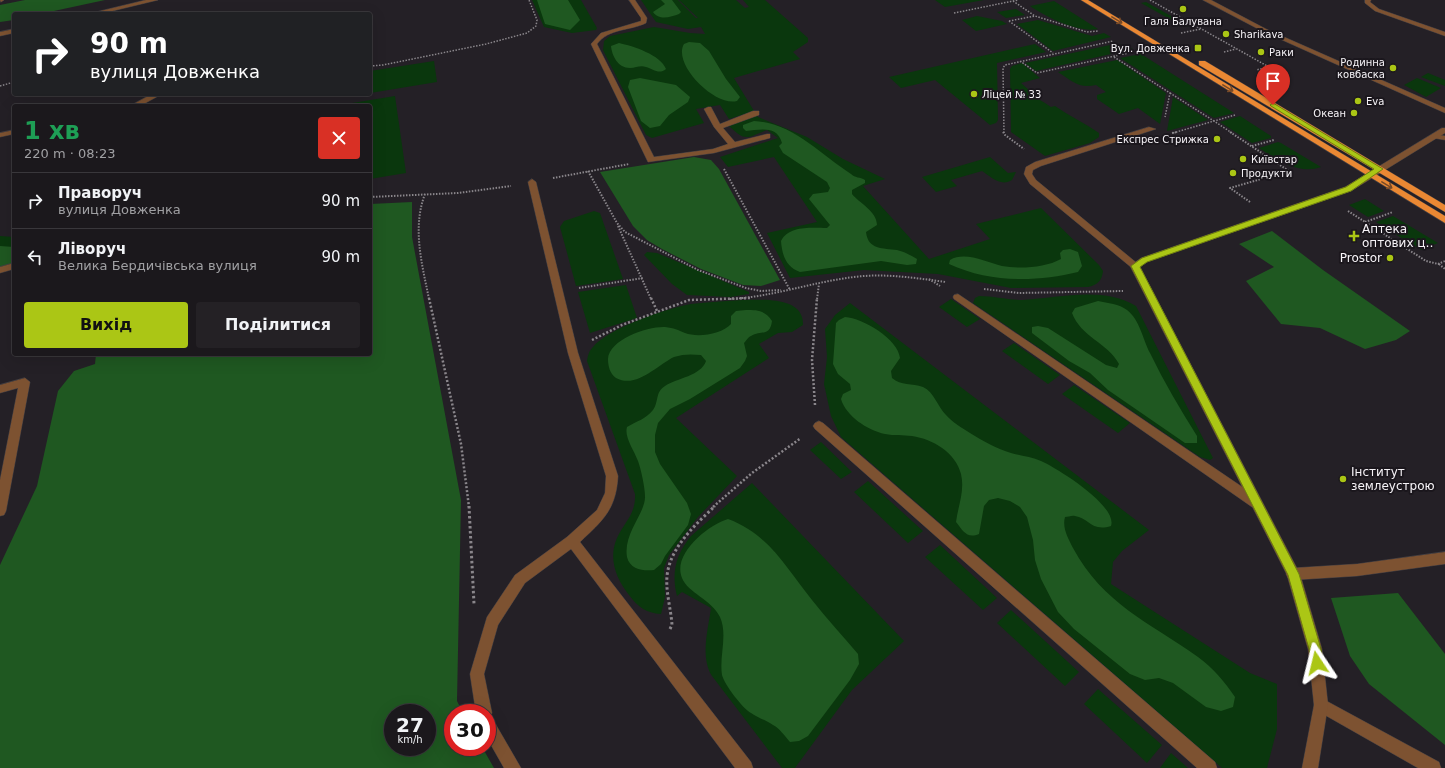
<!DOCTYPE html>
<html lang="uk">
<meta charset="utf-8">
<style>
:root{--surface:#1b181c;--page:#242125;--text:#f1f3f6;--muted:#a0a0a3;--line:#39373b;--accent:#abc615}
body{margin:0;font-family:"DejaVu Sans",sans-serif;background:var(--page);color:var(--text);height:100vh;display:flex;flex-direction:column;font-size:15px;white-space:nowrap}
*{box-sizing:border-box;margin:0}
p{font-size:13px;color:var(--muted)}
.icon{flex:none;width:22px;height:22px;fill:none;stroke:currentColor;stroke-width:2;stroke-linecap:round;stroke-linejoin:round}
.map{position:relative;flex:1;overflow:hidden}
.panel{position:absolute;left:12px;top:104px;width:360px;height:252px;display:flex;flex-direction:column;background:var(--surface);border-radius:4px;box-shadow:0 4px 16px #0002,0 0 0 1px var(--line)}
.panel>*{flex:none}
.hud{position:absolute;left:12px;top:12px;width:360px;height:84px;border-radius:4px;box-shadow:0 4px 16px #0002,0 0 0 1px var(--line);background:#202124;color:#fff;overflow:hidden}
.speed{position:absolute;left:384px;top:704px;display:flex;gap:8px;font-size:20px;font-weight:700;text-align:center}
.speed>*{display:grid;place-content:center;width:52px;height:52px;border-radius:50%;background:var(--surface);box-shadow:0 4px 16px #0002,0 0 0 1px var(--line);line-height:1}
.speed small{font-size:10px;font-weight:400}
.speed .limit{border:6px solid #d22;background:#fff;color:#111}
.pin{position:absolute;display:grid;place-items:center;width:34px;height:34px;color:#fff;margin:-41px -17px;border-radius:50% 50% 50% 0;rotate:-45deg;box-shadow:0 0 4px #0007}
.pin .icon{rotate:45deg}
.me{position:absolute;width:44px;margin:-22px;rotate:350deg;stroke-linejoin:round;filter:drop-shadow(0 0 3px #0008)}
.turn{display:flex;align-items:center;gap:14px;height:84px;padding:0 12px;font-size:18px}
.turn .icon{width:52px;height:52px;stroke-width:2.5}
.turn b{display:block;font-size:28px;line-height:34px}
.round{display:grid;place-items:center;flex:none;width:42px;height:42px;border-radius:4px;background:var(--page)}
.head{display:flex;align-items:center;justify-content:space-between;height:68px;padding:0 12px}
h1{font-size:24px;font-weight:700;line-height:30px;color:#1e9e55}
.cta{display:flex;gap:8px;margin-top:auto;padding:8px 12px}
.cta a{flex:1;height:46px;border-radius:4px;background:var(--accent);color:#111;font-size:16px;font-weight:700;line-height:46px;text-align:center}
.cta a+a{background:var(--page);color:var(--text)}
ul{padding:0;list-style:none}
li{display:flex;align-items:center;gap:12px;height:56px;padding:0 12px;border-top:1px solid var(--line)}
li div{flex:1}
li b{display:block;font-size:15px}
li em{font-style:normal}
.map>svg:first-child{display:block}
</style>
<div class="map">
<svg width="1445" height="768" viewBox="0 0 1445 768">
<rect width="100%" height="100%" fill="#242026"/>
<path fill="#0a370d" d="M 532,0 L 581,0 L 597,28 L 596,30 L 572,33 L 544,27 Z
M 641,0 L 678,0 L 696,18 L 698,18 L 679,0 L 736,0 L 745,8 L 749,7 L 743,0 L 765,0 L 808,38 L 808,42 L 793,52 L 800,59 L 734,78 L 754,111 L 729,119 L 720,105 L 696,109 L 704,123 L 652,138 L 646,135 L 603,50 L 604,41 L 610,36 L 654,27 L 690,33 L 705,34 L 701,27 L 688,29 L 656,22 Z
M 935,0 L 984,0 L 945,7 Z
M 1054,1 L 1098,29 C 1078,33 1046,17 1030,6 Z
M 1146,2 L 1189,26 L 1184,27 L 1141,3 Z
M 1016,9 L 1025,15 L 1006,18 L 997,12 Z
M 977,16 L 1002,21 L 1007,24 L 976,31 L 962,20 Z
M 1038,20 L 1092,36 L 1104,33 L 1111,37 L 1053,51 L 1017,24 Z
M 1035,44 L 1046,52 L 997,63 L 998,120 L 996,123 L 990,125 L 935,80 L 901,88 L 889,77 Z
M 1115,44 L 1123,45 L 1133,49 L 1036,71 L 1025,63 Z
M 1141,54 L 1234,113 L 1214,118 L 1120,58 Z
M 1117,60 L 1166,93 L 1160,124 L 1138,108 L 1119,114 L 1097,99 L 1097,95 L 1106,92 L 1096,85 C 1079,89 1072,81 1058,72 Z
M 434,61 L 437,82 L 370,93 L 370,71 Z
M 1022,63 L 1040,78 L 1021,83 L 1029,90 L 1028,92 C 1035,98 1043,101 1051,107 L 1055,106 C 1069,116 1085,123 1099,133 L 1099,137 L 1090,143 L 1045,156 L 1011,132 L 1010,69 L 1012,66 Z
M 1428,73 L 1445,80 L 1445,86 L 1421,77 Z
M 1417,78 L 1441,88 L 1426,97 L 1404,85 Z
M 395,96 L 406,173 L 370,179 L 370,106 L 334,106 Z
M 1173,97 L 1208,120 L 1167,131 Z
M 756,114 L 758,117 L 807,137 L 843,159 L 885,179 L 863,186 L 929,259 L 990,239 L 976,224 L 1041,208 L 1099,265 L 1103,271 C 1102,281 1097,285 1088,287 L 1011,288 L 938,274 L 864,270 L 790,278 L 767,233 L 817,222 L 774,157 L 728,167 L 720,157 L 778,138 L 767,130 C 746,138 746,142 729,126 Z
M 1240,116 L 1271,136 L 1271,138 L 1252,143 L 1220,122 Z
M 1278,142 L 1281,143 L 1321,167 C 1298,175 1278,160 1259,148 Z
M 990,157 L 1008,173 L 1016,172 L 1012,180 C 1001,187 991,177 982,171 L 951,180 L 957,186 L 936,192 L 922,177 Z
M 1365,199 L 1384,211 L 1368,217 L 1349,205 Z
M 594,211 L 600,213 L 623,279 L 576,286 L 560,227 L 564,221 Z
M 1393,216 L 1438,243 L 1421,250 L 1376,222 Z
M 0,236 L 14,237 L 14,265 L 0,269 Z
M 647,252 L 657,253 L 749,292 L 749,294 L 730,297 L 687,295 L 672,284 L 644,255 Z
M 626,285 L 637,318 L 590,333 L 578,292 Z
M 979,296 C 994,296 1008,300 1023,300 C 1059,298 1103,286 1136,306 L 1213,458 L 1210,460 L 1200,457 L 973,303 L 975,298 Z
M 951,299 L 980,319 L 967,327 L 939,307 Z
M 743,300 C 762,300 804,296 803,325 L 792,332 L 778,333 L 759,344 L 769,358 L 676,418 L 737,476 L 698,517 L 669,555 L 664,568 L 665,597 L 661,614 C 646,613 638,607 629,595 C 616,579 608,558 617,538 C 625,521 636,514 635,494 L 587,361 C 588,355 589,351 593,347 C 607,329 667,308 691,304 C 708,302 725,301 743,300 Z
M 850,303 L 1149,530 L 1122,551 L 1113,562 L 1111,584 L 1250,673 L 1277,684 L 1277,729 L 1267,768 L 1222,768 L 841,437 L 831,416 L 824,384 L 827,357 L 825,329 L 835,315 Z
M 1014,343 L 1060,375 L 1048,384 L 1002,351 Z
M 1074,385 L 1130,423 L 1118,433 L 1062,394 Z
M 821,442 L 852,472 L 841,479 L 810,450 Z
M 868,481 L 923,531 L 908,543 L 854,492 Z
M 752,483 L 904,641 L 852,690 L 795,768 L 782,768 L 712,676 C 700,657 708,630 711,608 L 682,592 L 677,596 C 671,573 676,554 691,536 Z
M 940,545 L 997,598 L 983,610 L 925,557 Z
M 1011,610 L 1079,672 L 1065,686 L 997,623 Z
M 1098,689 L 1162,745 L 1147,763 L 1084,704 Z
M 1171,753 L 1188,768 L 1160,768 Z"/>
<path fill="#1f5821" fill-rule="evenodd" d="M 25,0 L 105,0 L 40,14 L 14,14 L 14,20 L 0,22 L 0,5 Z
M 537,0 L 568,0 L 580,20 L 570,30 L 545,24 Z
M 661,0 L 672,0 L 681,12 L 679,14 C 671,17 659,21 653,12 L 665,4 Z
M 689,42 L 700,43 L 709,51 L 726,79 L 740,97 L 737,101 C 715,107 672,64 684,44 Z
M 619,43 C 633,46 661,55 666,69 C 659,75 653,69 646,67 C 640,65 636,68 630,68 C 618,68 612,56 611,46 Z
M 640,78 L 676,85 L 690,97 L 688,102 L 669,115 L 660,126 L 650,128 L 641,121 L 628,87 L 630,80 Z
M 754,121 C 793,123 820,154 851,174 C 855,178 860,177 865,180 L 865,183 L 852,190 L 852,194 C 859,203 877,211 877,225 L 866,232 C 868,250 883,248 897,250 C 905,252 910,255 917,259 L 916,264 L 907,265 L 881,261 L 800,272 C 786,267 782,255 781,241 C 789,225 813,228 827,228 L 830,225 L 809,199 L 813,194 L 828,192 L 830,188 L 827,182 L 783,153 L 779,146 L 782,143 C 777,125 760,130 746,131 L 743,128 L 743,125 Z
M 694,157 L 711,160 L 719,169 L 780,280 L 761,286 L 743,285 L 701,269 L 662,249 L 647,240 L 633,226 L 600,172 Z
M 412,202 L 412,237 L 461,500 L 457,701 L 463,713 L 453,713 L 453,747 L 482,747 L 494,768 L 0,768 L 0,565 L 37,486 L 58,391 L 74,371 L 95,364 L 96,354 L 370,354 L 370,204 ZM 393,713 L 427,713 L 427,747 L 393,747 Z
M 1272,231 L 1323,270 L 1410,331 L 1396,340 L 1365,349 L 1320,328 L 1281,324 L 1246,281 L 1274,267 L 1239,244 Z
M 0,246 L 14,247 L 14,263 L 0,267 Z
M 1070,249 L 1078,252 L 1082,266 L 1078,272 C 1036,282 990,283 949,264 L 950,260 C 965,251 986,262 1002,266 C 1019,269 1045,268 1061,259 L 1060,253 L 1063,250 Z
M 1098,301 C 1108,303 1119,304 1127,310 C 1140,320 1143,340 1150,353 C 1164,382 1180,409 1197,436 L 1197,443 L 1185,443 L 1108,390 L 1090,373 L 1069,361 L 1032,333 L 1032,327 L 1038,326 L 1048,328 L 1106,365 L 1117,368 L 1119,364 C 1108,343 1081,337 1072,313 L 1075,308 Z
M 746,310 C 757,310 765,310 772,321 C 770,337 761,330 751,336 C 748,337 746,341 744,343 L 747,356 L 745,361 L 740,368 L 690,399 L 670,409 L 658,423 L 655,435 L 655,452 L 660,464 L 687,503 L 691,514 L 688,525 L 665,556 L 661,564 L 654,570 C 644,571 630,570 627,557 C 623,533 646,513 645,496 C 645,488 641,469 638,461 C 634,450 624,437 627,427 C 637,421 646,419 653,410 C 659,402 655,392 665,386 C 677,378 701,376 706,361 L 701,355 C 691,354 683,354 674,357 C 657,365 637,389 616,378 C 610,374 608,366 608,359 C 609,339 649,326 665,327 C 674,328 678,330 685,333 C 698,338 722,334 731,324 L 731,316 L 736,311 Z
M 845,317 C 863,318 898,339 900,358 L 891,371 L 892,378 C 901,386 912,383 923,387 C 934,392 938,407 946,415 C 952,422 962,428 970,433 C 983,441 997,449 1011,453 C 1021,456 1032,457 1041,461 C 1057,468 1118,506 1111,526 C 1091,532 1089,518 1075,516 C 1072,515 1068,517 1065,517 C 1062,528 1068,538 1073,548 C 1103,604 1149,622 1198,657 C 1213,668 1225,682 1235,697 L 1233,707 L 1221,711 L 1206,707 L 1173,683 L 1159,678 L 1145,680 L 1130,674 L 1074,629 L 1058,612 L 1041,579 L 1035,560 L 1033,540 L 1027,517 L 1020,507 L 1010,501 L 998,498 L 989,500 L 984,506 L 979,534 C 967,539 963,531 956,522 C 958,506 965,491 961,474 C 956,453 933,439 912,436 C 903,435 894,436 885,434 C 867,430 846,416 841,399 L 843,394 L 851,390 L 850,384 L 838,374 L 833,364 L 836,323 L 839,320 Z
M 728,519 C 769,534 786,568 812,600 C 827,619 843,636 858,654 L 859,664 L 850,680 L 808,736 L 799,741 L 790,742 C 785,736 779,728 773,725 C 766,720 758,718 751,713 C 743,709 724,684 722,675 C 719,656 728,635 720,617 C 711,599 688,593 682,578 C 672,554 708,525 728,519 Z
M 1398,593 L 1445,654 L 1445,745 L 1369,684 L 1350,656 L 1331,598 Z"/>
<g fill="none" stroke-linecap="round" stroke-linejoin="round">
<defs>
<path id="service" d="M 0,0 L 4,0 L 1,2 Z
M 629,0 L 635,0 L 647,18 L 646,23 C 630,31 609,28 597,44 L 654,157 L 713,149 L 728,144 L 714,127 L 704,109 L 708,107 L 711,107 L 720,124 L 753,111 L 759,111 L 759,115 L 723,128 L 735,142 L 767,134 L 770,134 L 770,138 L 714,153 L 648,162 L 591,44 L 601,33 L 641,21 L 641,18 Z
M 1203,0 L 1211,0 L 1266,29 L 1445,108 L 1445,113 L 1262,31 Z
M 1365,0 L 1371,0 L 1370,2 L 1379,9 L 1445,32 L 1445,36 L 1375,11 L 1365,3 Z
M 152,94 L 162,94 L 140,106 L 130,106 Z
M 1149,127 L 1156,129 L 1041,166 L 1033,170 L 1032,174 L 1036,180 L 1138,264 L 1140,266 L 1135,269 L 1132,268 L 1030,184 L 1024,174 L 1026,167 L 1035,162 Z
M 14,130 L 14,134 L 0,137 L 0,133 Z
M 1433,134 L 1445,136 L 1445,140 L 1433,138 Z
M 532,179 L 536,182 L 578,353 L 618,476 C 616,510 603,520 580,542 L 751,762 L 753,768 L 735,768 L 571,549 L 525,583 L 498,625 L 484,674 L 492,713 L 490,717 L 492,718 L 521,768 L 504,768 L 487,738 L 487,713 L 476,713 L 470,674 L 487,617 L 515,575 L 567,537 L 597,510 L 605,493 L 606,476 L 568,353 L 528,182 Z
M 14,263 L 14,269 L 0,273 L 0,267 Z
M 958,294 L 1260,499 L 1262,503 L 1260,507 L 1256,508 L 1252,507 L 954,299 L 953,297 L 954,295 Z
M 25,378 L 30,382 L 6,511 L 4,515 L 0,516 L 0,480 L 18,388 L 0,393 L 0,385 Z
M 819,421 L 823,423 L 1215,762 L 1217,768 L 1197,768 L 815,429 L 813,426 L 815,423 Z
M 1445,552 L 1445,564 L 1357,576 L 1293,580 L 1288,578 L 1286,574 L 1288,570 L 1293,568 L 1357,564 Z
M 1321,698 L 1439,762 L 1441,768 L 1418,768 L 1316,710 L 1314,705 L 1316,700 Z"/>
<path id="minor" d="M 1442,128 L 1445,128 L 1445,133 L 1351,191 L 1147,262 L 1140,267 L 1300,574 L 1322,649 L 1328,705 L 1318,768 L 1302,768 L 1314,705 L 1308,649 L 1287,575 L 1130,266 L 1141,258 L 1345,187 Z"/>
<path id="tertiary" d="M 146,0 L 158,0 L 100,14 L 88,14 Z
M 14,29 L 14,33 L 0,36 L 0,32 Z"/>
<path id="trunk" d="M 1081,0 L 1088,0 L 1445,216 L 1445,223 Z
M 1199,61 L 1205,61 L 1445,205 L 1445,212 L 1199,65 Z"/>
</defs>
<use href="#service" stroke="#413e43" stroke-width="1"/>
<use href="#minor" stroke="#413e43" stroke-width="1"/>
<use href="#tertiary" stroke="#413e43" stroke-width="1"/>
<use href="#trunk" stroke="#413e43" stroke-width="1"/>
<path stroke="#8a868b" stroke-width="1.5" stroke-dasharray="1.5 1.5" stroke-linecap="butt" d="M 1150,0 L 1269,67 L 1256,70
M 1013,1 L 1035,16
M 954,13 L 1018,0
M 1009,21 L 1035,16 L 1087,32 L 1099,31
M 1009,21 L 1053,53
M 1181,33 L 1201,29
M 1224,52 L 1236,49
M 1114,57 L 1170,93 L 1165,117
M 1020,61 L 1037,73 L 1133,52
M 370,66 L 383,65 L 486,44 L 527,33 L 536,26 L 537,20 L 529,0
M 0,86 L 14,82
M 1170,93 L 1214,121
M 1004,133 L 1003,68 L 1005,65 L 1113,41
M 1173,133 L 1214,121
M 1232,133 L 1214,121 L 1235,115"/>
<path stroke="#8a868b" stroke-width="2" stroke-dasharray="1.5 1.5" stroke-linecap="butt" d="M 1003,132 L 1005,135 L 1024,149
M 1230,132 L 1289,171
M 1172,133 L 1177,132
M 1252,146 L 1274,140
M 724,169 L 790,290
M 588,171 L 617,223 L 625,232 L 698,270 L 746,288 L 761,291 L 781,290
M 553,178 L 629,164
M 425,194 C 412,228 422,264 429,299
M 370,197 L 458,193 L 511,186
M 1250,202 L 1230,188 L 1289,171
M 1348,211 L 1426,261 L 1438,264 L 1445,261
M 1365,222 L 1393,212
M 618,226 L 651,299
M 1439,264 L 1445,269
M 929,279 L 940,286
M 579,288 L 643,278
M 984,289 L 1019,293 L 1123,291
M 730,299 C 772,297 812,282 854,277 C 885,273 915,278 946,282
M 817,299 L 819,284"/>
<path stroke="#8a868b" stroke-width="2.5" stroke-dasharray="2 2" stroke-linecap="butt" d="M 429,298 L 461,444 L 469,507
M 651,298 L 657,311
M 592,340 L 622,325 L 689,300 L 751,298
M 815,405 L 812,360 L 817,298
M 713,507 L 752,473 L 801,438"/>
<path stroke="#8a868b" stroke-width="3" stroke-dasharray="2.5 2.5" stroke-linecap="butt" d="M 469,506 L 474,604
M 670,629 L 672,625 C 671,608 664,587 668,570 C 673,545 697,523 715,506"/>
<use href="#service" fill="#7d5231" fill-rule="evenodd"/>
<use href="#minor" fill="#7d5231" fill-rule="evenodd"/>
<use href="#tertiary" fill="#7d5231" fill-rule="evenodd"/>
<use href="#trunk" fill="#ea8833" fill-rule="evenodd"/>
</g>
<defs><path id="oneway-shaft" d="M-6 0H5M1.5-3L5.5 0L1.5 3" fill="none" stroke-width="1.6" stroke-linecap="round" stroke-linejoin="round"/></defs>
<g stroke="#784a27">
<use href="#oneway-shaft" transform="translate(1117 20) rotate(31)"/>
<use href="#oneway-shaft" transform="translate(1228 88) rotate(31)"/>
<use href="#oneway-shaft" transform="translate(1387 185) rotate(31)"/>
</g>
<path fill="#abc615" stroke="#6f810e" d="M 1273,103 L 1383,169 L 1351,191 L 1147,262 L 1140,267 L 1299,574 L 1321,649 L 1323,663 L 1321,667 L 1317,669 L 1312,667 L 1309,649 L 1288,575 L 1131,266 L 1142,258 L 1346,187 L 1374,169 L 1271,106 L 1270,105 Z"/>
<g fill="#abc615" stroke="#1b171d" stroke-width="1.5">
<circle cx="1183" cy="9" r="4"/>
<circle cx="1226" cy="34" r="4"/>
<rect x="1194" y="44" width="8" height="8" rx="2"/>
<circle cx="1261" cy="52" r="4"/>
<circle cx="1393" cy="68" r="4"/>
<circle cx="974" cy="94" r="4"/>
<circle cx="1358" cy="101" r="4"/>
<circle cx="1354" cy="113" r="4"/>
<circle cx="1217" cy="139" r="4"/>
<circle cx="1243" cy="159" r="4"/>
<circle cx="1233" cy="173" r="4"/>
<path d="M1352 230h4v4h4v4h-4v4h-4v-4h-4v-4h4z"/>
<circle cx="1390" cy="258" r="4"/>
<circle cx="1343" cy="479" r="4"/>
</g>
<g text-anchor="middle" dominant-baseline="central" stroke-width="4" stroke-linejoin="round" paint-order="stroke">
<g font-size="10" fill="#f6f3f7" stroke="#1b171d" text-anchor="start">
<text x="1183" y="21" text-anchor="middle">Галя Балувана</text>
<text x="1234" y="34">Sharikava</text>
<text x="1190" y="48" text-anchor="end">Вул. Довженка</text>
<text x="1269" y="52">Раки</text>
<text x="1385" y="62" text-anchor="end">Родинна<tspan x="1385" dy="12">ковбаска</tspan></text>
<text x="982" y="94">Ліцей № 33</text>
<text x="1366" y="101">Eva</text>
<text x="1346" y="113" text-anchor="end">Океан</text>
<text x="1209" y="139" text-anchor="end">Експрес Стрижка</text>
<text x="1251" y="159">Київстар</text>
<text x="1241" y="173">Продукти</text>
</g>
<g font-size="12" fill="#f6f3f7" stroke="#1b171d" text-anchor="start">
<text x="1362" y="229">Аптека<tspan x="1362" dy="14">оптових ц‥</tspan></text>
<text x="1382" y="258" text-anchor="end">Prostor</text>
<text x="1351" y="472">Інститут<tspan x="1351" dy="14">землеустрою</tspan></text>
</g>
</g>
</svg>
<div class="speed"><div>27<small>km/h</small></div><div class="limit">30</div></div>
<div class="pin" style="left:1273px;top:105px;background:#d93025"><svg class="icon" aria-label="arrive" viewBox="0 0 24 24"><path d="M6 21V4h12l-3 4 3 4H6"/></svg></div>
<svg class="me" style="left:1317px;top:663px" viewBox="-20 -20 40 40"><path d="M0-17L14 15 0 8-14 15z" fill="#abc615" stroke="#fff" stroke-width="4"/></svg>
<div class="hud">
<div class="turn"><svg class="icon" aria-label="right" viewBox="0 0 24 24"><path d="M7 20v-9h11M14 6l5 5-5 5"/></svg><div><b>90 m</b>вулиця Довженка</div></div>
</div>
<section class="panel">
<div class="head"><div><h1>1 хв</h1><p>220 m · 08:23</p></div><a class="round" style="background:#d93025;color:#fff"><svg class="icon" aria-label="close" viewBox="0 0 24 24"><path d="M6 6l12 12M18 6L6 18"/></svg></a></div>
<ul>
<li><svg class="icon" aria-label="right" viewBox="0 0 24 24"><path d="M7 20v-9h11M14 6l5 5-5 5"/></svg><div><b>Праворуч</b><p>вулиця Довженка</p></div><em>90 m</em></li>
<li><svg class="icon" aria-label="left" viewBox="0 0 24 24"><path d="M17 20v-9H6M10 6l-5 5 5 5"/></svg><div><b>Ліворуч</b><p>Велика Бердичівська вулиця</p></div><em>90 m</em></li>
</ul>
<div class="cta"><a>Вихід</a><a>Поділитися</a></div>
</section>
</div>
